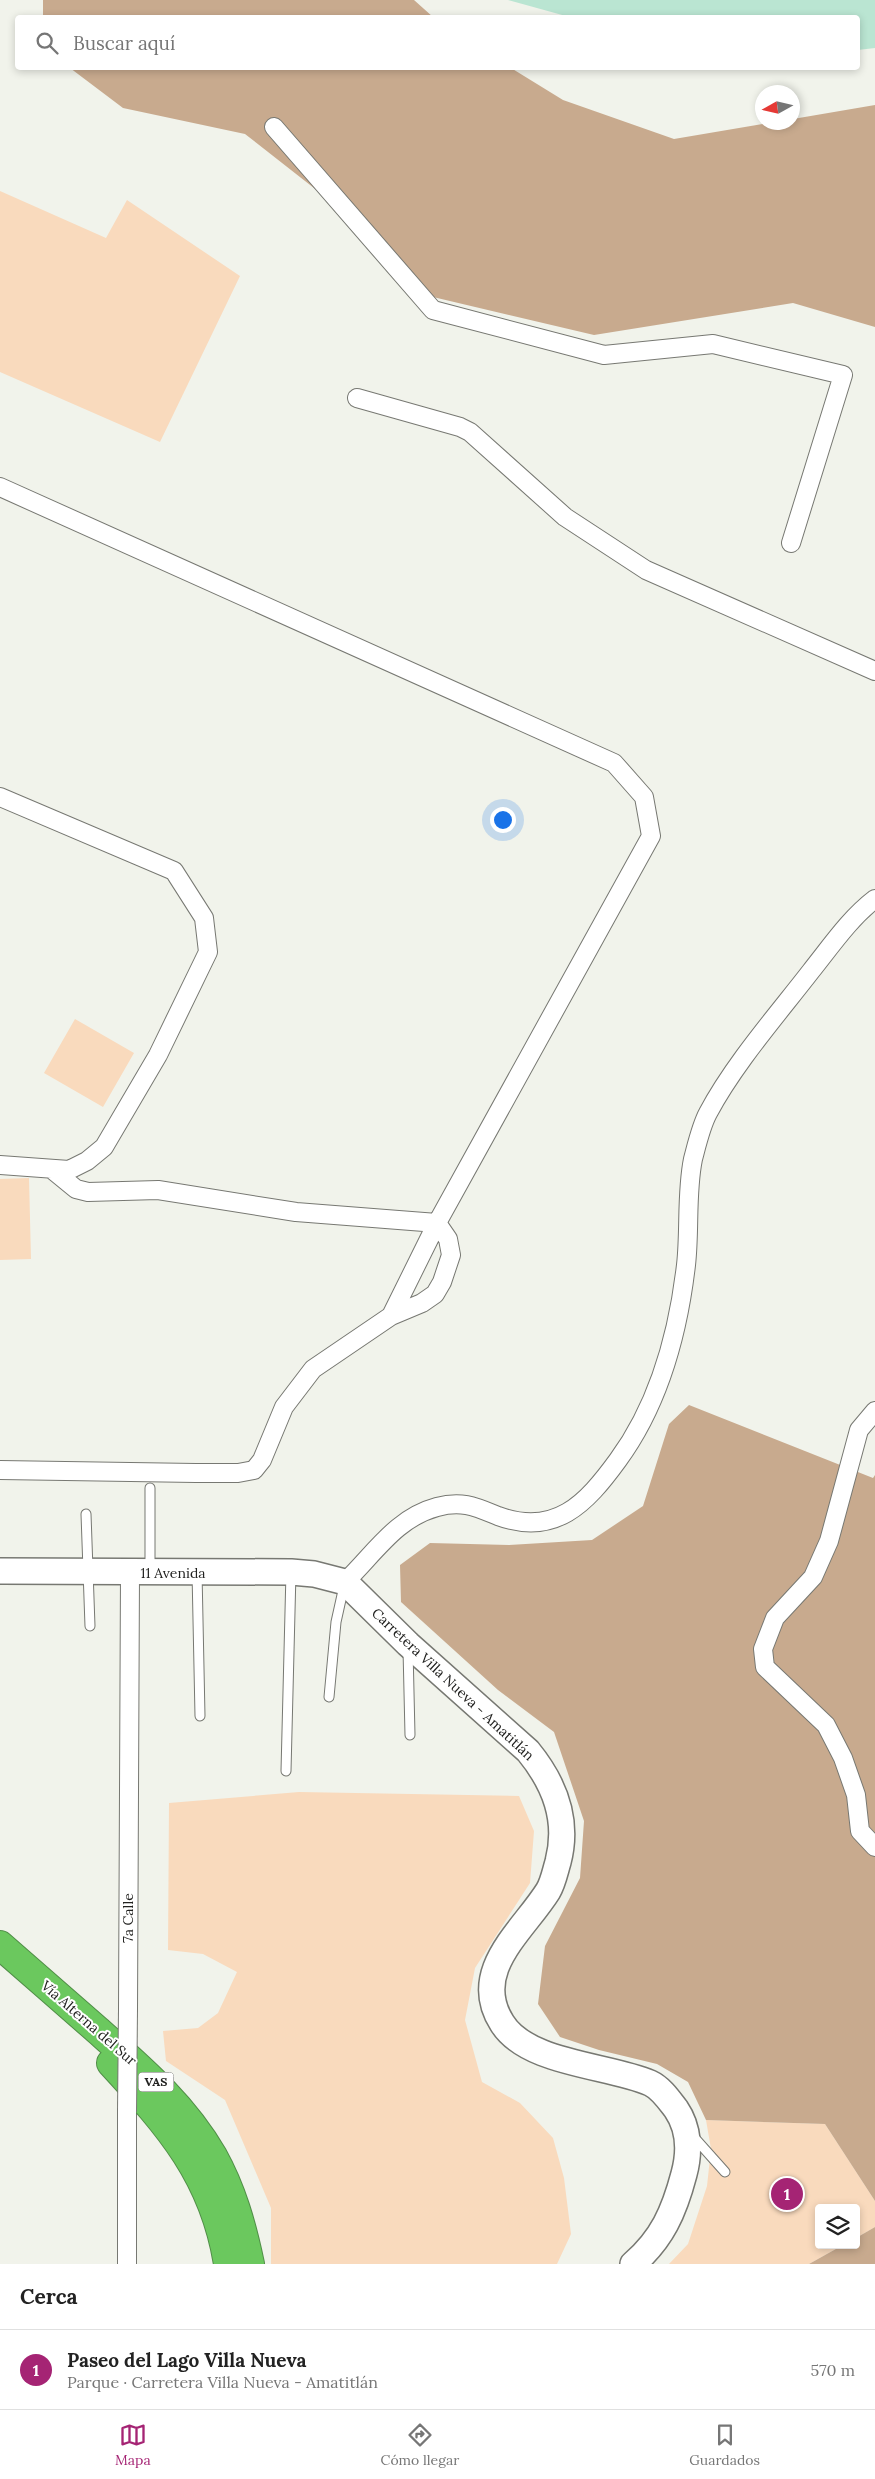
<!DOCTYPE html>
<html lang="es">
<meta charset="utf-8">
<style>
:root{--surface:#fff;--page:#f2f2f2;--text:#222;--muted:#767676;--line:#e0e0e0;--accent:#a52474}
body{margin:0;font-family:Lora,serif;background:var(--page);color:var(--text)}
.controls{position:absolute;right:15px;bottom:15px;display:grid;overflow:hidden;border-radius:5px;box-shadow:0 2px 8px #0003}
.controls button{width:45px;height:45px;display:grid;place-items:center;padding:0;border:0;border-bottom:1px solid var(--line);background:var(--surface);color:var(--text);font:25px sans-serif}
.compass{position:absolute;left:755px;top:85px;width:45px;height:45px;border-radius:50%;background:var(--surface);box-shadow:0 2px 8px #0003;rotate:262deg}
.you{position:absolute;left:502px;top:819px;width:18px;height:18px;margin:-12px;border:4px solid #fff;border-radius:50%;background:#1a73e8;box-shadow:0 0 0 8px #1a73e833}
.badge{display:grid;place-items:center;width:32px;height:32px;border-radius:50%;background:var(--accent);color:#fff;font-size:16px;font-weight:700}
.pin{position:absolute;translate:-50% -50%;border:2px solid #fff;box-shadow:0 1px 5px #0006}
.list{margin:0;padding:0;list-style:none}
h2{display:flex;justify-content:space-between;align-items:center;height:65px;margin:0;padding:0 20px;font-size:21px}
h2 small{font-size:16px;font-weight:400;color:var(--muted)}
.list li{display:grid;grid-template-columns:32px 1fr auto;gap:15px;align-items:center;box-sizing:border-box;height:80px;padding:0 20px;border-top:1px solid var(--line)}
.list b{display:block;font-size:19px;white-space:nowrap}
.list p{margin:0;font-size:16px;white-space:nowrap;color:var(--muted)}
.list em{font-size:16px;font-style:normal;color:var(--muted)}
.icon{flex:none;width:28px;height:28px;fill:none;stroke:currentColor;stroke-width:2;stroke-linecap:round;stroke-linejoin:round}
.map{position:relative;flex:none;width:875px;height:2264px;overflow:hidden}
.search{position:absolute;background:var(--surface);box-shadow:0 2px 8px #0003;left:15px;right:15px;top:15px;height:55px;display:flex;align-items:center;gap:12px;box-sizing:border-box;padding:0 18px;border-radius:5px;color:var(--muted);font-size:19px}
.sheet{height:145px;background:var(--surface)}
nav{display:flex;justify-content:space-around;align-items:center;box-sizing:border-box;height:70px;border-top:1px solid var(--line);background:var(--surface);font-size:14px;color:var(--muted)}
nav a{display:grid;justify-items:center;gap:2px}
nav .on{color:var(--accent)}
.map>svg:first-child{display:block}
.green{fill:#f9dabd}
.forest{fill:#c8aa8e}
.water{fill:#bae5d2}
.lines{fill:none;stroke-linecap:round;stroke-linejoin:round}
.lane-casing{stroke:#777872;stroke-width:11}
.street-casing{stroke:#777872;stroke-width:20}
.secondary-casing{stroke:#777872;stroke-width:28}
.highway-casing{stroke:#518e48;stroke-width:30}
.lane{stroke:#fff;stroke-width:9}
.street{stroke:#fff;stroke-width:18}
.secondary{stroke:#fff;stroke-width:25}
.highway{stroke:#6bc85e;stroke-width:28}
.street-bridge-casing{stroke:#777872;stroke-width:20;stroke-linecap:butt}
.street-bridge{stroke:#fff;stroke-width:18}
.labels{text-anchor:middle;stroke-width:4;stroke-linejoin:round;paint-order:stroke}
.shield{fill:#fff;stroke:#646462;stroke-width:1}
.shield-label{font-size:12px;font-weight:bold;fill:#21211f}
.street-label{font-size:14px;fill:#21211f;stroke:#fff}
</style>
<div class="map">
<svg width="875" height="2264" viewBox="0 0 875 2264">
<rect width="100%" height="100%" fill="#f1f3eb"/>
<path class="green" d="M0 191 106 238 127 200 240 276 160 442 0 372Z
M75 1019 134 1053 103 1107 44 1073Z
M29 1178 31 1259 0 1260V1179Z
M299 1792 519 1796 534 1831 530 1883 475 1968 465 2020 482 2082 520 2103 553 2138 564 2178 571 2234 557 2264H271V2208L225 2100 166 2061 163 2031 198 2028 218 2013 237 1972 203 1954 168 1950 169 1803Z
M706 2120 825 2124 875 2201V2227L856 2238V2208H819V2245H843L809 2264H669L688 2244 707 2186 711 2149Z"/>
<path class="forest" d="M43 0H414L433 17 43 18Z
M70 68H511L563 100 674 139 769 123 792 122 793 119 875 105V327L793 303 594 335 433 297 342 210 245 134 123 108Z
M689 1405 873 1478 875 1475V2201L825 2124 706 2120 688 2082 657 2064 599 2050 560 2037 538 2004 545 1946 580 1878 584 1821 554 1732 498 1690 401 1602 400 1565 430 1543 509 1545 592 1540 643 1506 669 1424Z
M875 2227V2264H809L843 2245H856V2238Z"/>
<path class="water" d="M508 0H875V48L858 50V18H573Z"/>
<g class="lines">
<defs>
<path id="lane" d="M86 1514 90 1626
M150 1570V1488
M197 1572 200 1716
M408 1649 410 1735
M329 1697 336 1622 344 1586
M286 1771 291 1572
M692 2135 725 2172"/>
<path id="street" d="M274 127 433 310 604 355 713 344 843 375 791 543
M357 398 460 427 470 432 565 517 646 570 875 671
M0 487 614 763 644 797 651 836 437 1223 448 1239 451 1255 442 1282 435 1294 422 1303 391 1316 313 1369 284 1407 262 1460 254 1470 238 1473H196L0 1470
M0 797 174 871 204 918 208 952 158 1055 104 1147 87 1161 69 1170 0 1165
M54 1171 76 1189 88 1192 158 1190 296 1212 437 1223 391 1316
M875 1411 859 1430 829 1541 813 1577 775 1618 763 1649 765 1667 826 1725 843 1758 856 1795 860 1831 875 1847
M345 1582C375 1553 396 1518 437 1507 462 1500 476 1507 498 1516 555 1537 586 1504 618 1460 659 1404 678 1334 686 1265 690 1230 686 1193 693 1159 697 1144 701 1126 708 1113 734 1064 777 1015 811 971 831 946 850 918 875 899
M128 2009 130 1573
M127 2264V2112"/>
<path id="secondary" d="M0 1571 291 1572 314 1574 345 1582 408 1644 528 1751C555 1784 569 1820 558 1862 555 1872 553 1883 548 1891 523 1931 469 1971 502 2023 527 2064 609 2065 650 2083 661 2088 669 2100 676 2109 689 2128 690 2152 684 2174 674 2212 662 2239 633 2264"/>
<path id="highway" d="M0 1945C32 1973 63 2000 95 2028 139 2067 183 2104 213 2156 232 2190 242 2226 250 2264
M111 2063C169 2126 214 2176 228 2264"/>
</defs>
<use href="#lane" class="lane-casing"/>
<use href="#street" class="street-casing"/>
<use href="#secondary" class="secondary-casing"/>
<use href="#highway" class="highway-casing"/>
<use href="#lane" class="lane"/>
<use href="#street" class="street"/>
<use href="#secondary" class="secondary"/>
<use href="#highway" class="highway"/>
<defs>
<path id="street-bridge" d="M127 2112 128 2009"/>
</defs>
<use href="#street-bridge" class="street-bridge-casing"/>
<use href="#street-bridge" class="street-bridge"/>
</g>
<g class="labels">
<rect class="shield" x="138.5" y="2072.5" width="35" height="19" rx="4"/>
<g class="shield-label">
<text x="156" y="2086">VAS</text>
</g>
<g class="street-label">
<text x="173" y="1578">11 Avenida</text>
<text transform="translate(453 1684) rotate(43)" y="5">Carretera Villa Nueva - Amatitlán</text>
<text transform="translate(128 1918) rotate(-90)" y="5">7a Calle</text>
<text transform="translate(89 2023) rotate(41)" y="5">Vía Alterna del Sur</text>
</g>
</g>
</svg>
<div class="controls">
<button><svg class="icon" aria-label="layers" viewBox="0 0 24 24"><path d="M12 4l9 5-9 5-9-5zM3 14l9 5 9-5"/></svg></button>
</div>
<svg class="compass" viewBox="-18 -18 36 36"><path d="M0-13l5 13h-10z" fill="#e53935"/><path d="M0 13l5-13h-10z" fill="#767676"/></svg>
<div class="you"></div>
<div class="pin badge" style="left:787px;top:2194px">1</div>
<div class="search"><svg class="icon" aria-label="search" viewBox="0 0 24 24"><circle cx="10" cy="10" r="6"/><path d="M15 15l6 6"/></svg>Buscar aquí</div>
</div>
<section class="sheet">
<h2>Cerca<small></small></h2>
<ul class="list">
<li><span class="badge">1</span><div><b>Paseo del Lago Villa Nueva</b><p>Parque · Carretera Villa Nueva - Amatitlán</p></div><em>570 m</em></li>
</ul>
</section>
<nav>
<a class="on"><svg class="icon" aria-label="map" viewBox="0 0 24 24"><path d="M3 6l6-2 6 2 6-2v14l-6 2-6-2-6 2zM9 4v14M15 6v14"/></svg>Mapa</a>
<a><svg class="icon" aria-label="directions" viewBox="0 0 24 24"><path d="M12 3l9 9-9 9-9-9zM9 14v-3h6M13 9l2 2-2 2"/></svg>Cómo llegar</a>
<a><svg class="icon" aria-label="saved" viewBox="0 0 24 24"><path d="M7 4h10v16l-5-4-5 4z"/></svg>Guardados</a>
</nav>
